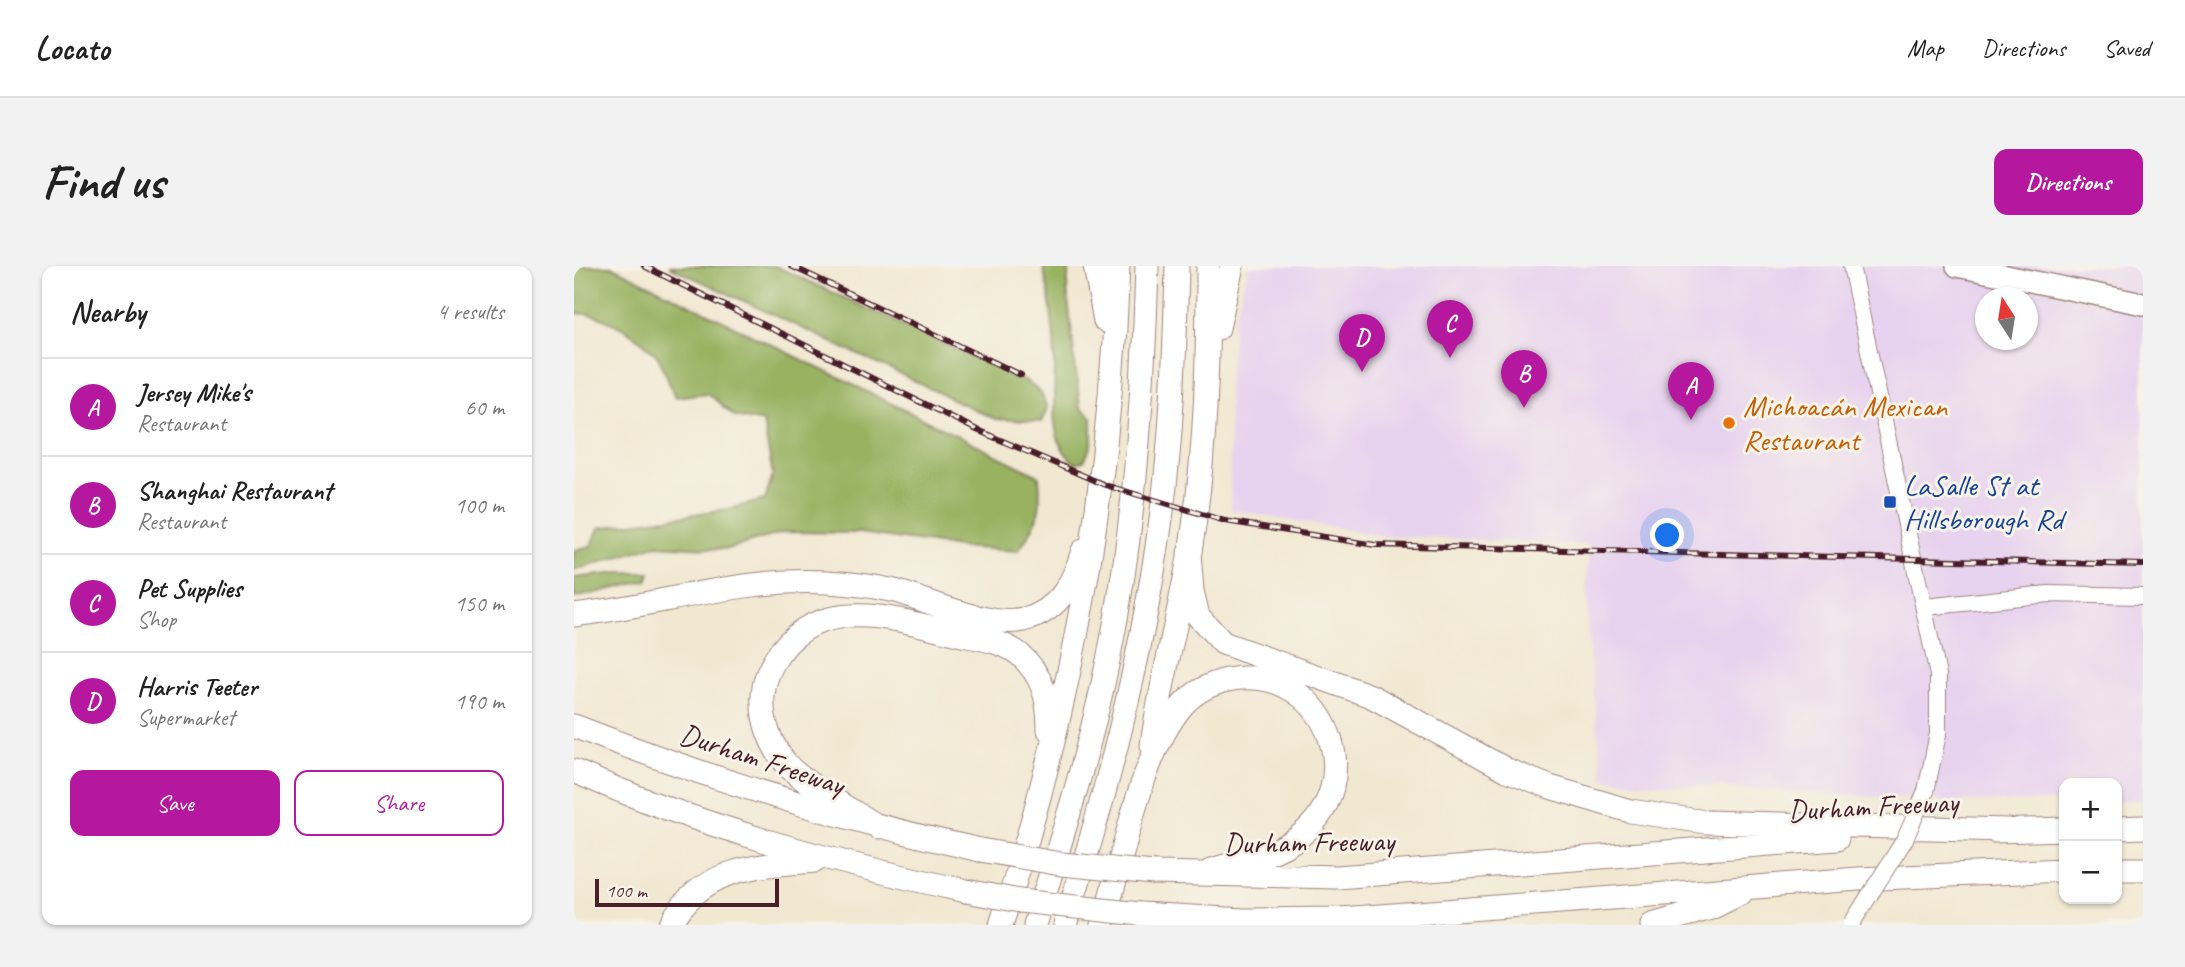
<!DOCTYPE html>
<meta charset="utf-8">
<style>
:root{--surface:#fff;--page:#f2f2f2;--text:#222;--muted:#767676;--line:#e0e0e0;--accent:#b5179e}
body{margin:0;font-family:Caveat,sans-serif;background:var(--page);color:var(--text)}
.controls{position:absolute;right:21px;bottom:21px;display:grid;overflow:hidden;border-radius:14px;box-shadow:0 2px 5px #0004}
.controls button{width:63px;height:63px;display:grid;place-items:center;padding:0;border:0;border-bottom:2px solid var(--line);background:var(--surface);color:var(--text);font:35px sans-serif}
.compass{position:absolute;left:1401px;top:21px;width:63px;height:63px;border-radius:50%;background:var(--surface);box-shadow:0 2px 5px #0004;rotate:348deg}
.scale{position:absolute;left:21px;bottom:18px;width:184px;box-sizing:border-box;padding-left:7px;border:4px solid #4a1f2b;border-top:0;font-size:19px;line-height:24px;white-space:nowrap;color:#4a1f2b;-webkit-text-stroke:5px #f7f3e8;paint-order:stroke}
.you{position:absolute;left:1094px;top:270px;width:24px;height:24px;margin:-18px;border:5px solid #fff;border-radius:50%;background:#1a73e8;box-shadow:0 0 0 10px #1a73e833}
.badge{display:grid;place-items:center;width:46px;height:46px;border-radius:50%;background:var(--accent);color:#fff;font-size:23px;font-weight:700}
.pin{position:absolute;translate:-50% -58px;filter:drop-shadow(0 2px 4px #0008)}
.pin::after{content:'';position:absolute;top:37px;width:24px;height:21px;background:inherit;clip-path:polygon(0 0,100% 0,50% 100%)}
.list{margin:0;padding:0;list-style:none}
h2{display:flex;justify-content:space-between;align-items:center;height:91px;margin:0;padding:0 28px;font-size:30px}
h2 small{font-size:23px;font-weight:400;color:var(--muted)}
.list li{display:grid;grid-template-columns:46px 1fr auto;gap:21px;align-items:center;box-sizing:border-box;height:98px;padding:0 28px;border-top:2px solid var(--line)}
.list b{display:block;font-size:26px;white-space:nowrap}
.list p{margin:0;font-size:23px;white-space:nowrap;color:var(--muted)}
.list em{font-size:23px;font-style:normal;color:var(--muted)}
.actions{display:flex;gap:14px;padding:21px 28px}
.actions a{flex:1;padding:16px 0;border:2px solid var(--accent);border-radius:14px;text-align:center;font-size:24px;color:var(--accent)}
.actions .main{background:var(--accent);color:#fff}
.map{position:relative;flex:none;width:1569px;height:659px;overflow:hidden;border-radius:14px}
header{display:flex;align-items:center;gap:42px;box-sizing:border-box;height:98px;padding:0 35px;background:var(--surface);border-bottom:2px solid var(--line)}
header strong{font-size:33px}
nav{display:flex;gap:38px;margin-inline-start:auto;font-size:24px}
.intro{display:flex;align-items:center;justify-content:space-between;box-sizing:border-box;height:168px;padding:0 42px}
h1{margin:0;font-size:49px}
.button{padding:18px 32px;border-radius:14px;background:var(--accent);color:#fff;font-size:24px;font-weight:700}
main{display:flex;gap:42px;padding:0 42px}
aside{flex:1;background:var(--surface);border-radius:14px;box-shadow:0 2px 5px #0004}
.map>svg:first-child{display:block}
.built{fill:#e7d2ef;fill-rule:evenodd}
.forest{fill:#98b262;stroke:#716846;stroke-width:2}
.lines{fill:none;stroke-linecap:round;stroke-linejoin:round}
.minor-casing{stroke:#9e847e;stroke-width:18}
.major-casing{stroke:#9e847e;stroke-width:24}
.highway-casing{stroke:#9e847e;stroke-width:25}
.minor{stroke:#fff;stroke-width:16}
.major{stroke:#fff;stroke-width:21}
.highway{stroke:#fff;stroke-width:23}
.rail-casing{stroke:#4a1f2b;stroke-width:6}
.rail{stroke:#f7f3e8;stroke-width:3.5;stroke-dasharray:10;stroke-linecap:butt}
.minor-bridge-casing{stroke:#9e847e;stroke-width:18;stroke-linecap:butt}
.highway-bridge-casing{stroke:#9e847e;stroke-width:25;stroke-linecap:butt}
.minor-bridge{stroke:#fff;stroke-width:16}
.highway-bridge{stroke:#fff;stroke-width:23}
.food-dot{fill:#e8710a;stroke:#f7f3e8;stroke-width:2.5}
.transit-dot{fill:#1a4fb4;stroke:#f7f3e8;stroke-width:2.5}
.labels{text-anchor:middle;stroke-width:6;stroke-linejoin:round;paint-order:stroke}
.food-label{font-size:30px;fill:#c56008;stroke:#f7f3e8;text-anchor:start}
.transit-label{font-size:30px;fill:#164399;stroke:#f7f3e8;text-anchor:start}
.street-label{font-size:30px;fill:#4a1f2b;stroke:#f7f3e8}
</style>
<header>
<strong>Locato</strong>
<nav><a>Map</a><a>Directions</a><a>Saved</a></nav>
</header>
<div class="intro"><h1>Find us</h1><a class="button">Directions</a></div>
<main>
<aside>
<h2>Nearby<small>4 results</small></h2>
<ul class="list">
<li><span class="badge">A</span><div><b>Jersey Mike's</b><p>Restaurant</p></div><em>60 m</em></li>
<li><span class="badge">B</span><div><b>Shanghai Restaurant</b><p>Restaurant</p></div><em>100 m</em></li>
<li><span class="badge">C</span><div><b>Pet Supplies</b><p>Shop</p></div><em>150 m</em></li>
<li><span class="badge">D</span><div><b>Harris Teeter</b><p>Supermarket</p></div><em>190 m</em></li>
</ul>
<div class="actions"><a class="main">Save</a><a>Share</a></div>
</aside>
<div class="map">
<svg width="1569" height="659" viewBox="0 0 1569 659">
<rect width="100%" height="100%" fill="#f7f3e8"/>
<filter id="ink" filterUnits="userSpaceOnUse"><feTurbulence type="fractalNoise" baseFrequency=".0143" numOctaves="2"/><feDisplacementMap in="SourceGraphic" scale="14" xChannelSelector="R" yChannelSelector="G"/><feConvolveMatrix kernelMatrix="1 2 1 2 8 2 1 2 1" color-interpolation-filters="sRGB"/></filter>
<filter id="wash" filterUnits="userSpaceOnUse"><feTurbulence type="fractalNoise" baseFrequency=".00686" numOctaves="4" result="noise"/><feDisplacementMap in="SourceGraphic" scale="28" xChannelSelector="R" yChannelSelector="G"/><feGaussianBlur stdDeviation="1.57" result="paint"/><feColorMatrix in="noise" values="0 0 0 0 0 0 0 0 0 0 0 0 0 0 0 0 0 1.4 0 .05"/><feComposite in="paint" operator="in"/></filter>
<g filter="url(#wash)">
<rect width="100%" height="100%" fill="#f1e8d1"/>
<path class="built" d="M675 0H1569V534L1543 535V517H1490V535L1385 536 1029 514 1013 362 1014 279 808 270 657 244 654 117 661 51ZM1412 32H1454V74H1412Z"/>
<path class="forest" d="M0 0H37L465 210C468 247 465 255 444 285L385 281 286 267 211 266 153 283 82 279 0 305V284L17 280 25 262 154 243 191 234 199 209 189 156 161 150 133 127 101 131C95 118 91 101 83 90 69 71 23 44 0 48Z
M95 0H201L453 116 467 127 473 142 467 156 421 153Z
M469 0H495L493 23 506 143 518 151V179L510 195 501 197C471 174 482 126 481 93 480 63 476 30 469 0Z
M44 307H76L73 315 0 332V312Z"/>
</g>
<g filter="url(#ink)">
<g class="lines">
<defs>
<path id="minor" d="M1277 0 1364 409V468L1352 525
M1351 341 1474 328 1569 330"/>
<path id="major" d="M1383 0 1569 38"/>
<path id="highway" d="M521 0 531 55
M644 62 658 0
M615 287 618 325 624 350 649 377 797 430 933 504 976 521 1056 545 1132 556 1434 564
M0 349C84 340 168 311 253 316 275 317 299 320 321 325 356 335 415 362 450 354 485 345 499 317 509 285
M0 460C133 512 267 554 406 584
M578 479C587 414 605 350 616 286 632 191 634 95 634 0
M0 505C126 561 258 596 392 625
M304 561C279 545 237 522 216 502 198 483 187 456 189 429 190 413 197 398 207 385 248 329 324 353 380 367 400 372 428 374 445 388 469 409 475 433 475 464
M1543 562 1569 561
M1420 565 1490 563
M1543 603H1569
M580 607 763 611 1263 573
M566 648 670 654 767 653 1284 613 1490 604
M96 659C126 602 182 599 241 595
M427 659C497 445 536 225 544 0
M461 659C486 577 512 496 530 413 560 278 569 138 573 0
M491 659C532 528 567 397 586 260 598 175 601 87 603 0
M528 659C550 593 564 493 608 440 620 426 636 418 653 414 749 394 801 516 722 573 698 590 666 595 638 604
M1078 659 1137 642 1167 627"/>
</defs>
<use href="#minor" class="minor-casing"/>
<use href="#major" class="major-casing"/>
<use href="#highway" class="highway-casing"/>
<use href="#minor" class="minor"/>
<use href="#major" class="major"/>
<use href="#highway" class="highway"/>
<defs>
<path id="rail" d="M70 0 403 164 531 219 651 255 801 279 1569 299
M217 0 447 109"/>
</defs>
<use href="#rail" class="rail-casing"/>
<use href="#rail" class="rail"/>
<defs>
<path id="minor-bridge" d="M1278 657 1331 573 1352 525"/>
<path id="highway-bridge" d="M406 584 487 598 580 607
M392 625 446 635 566 648"/>
</defs>
<use href="#minor-bridge" class="minor-bridge-casing"/>
<use href="#highway-bridge" class="highway-bridge-casing"/>
<use href="#minor-bridge" class="minor-bridge"/>
<use href="#highway-bridge" class="highway-bridge"/>
</g>
</g>
<circle class="food-dot" cx="1155" cy="157" r="7"/>
<rect class="transit-dot" x="1309" y="229" width="14" height="14" rx="3.5"/>
<g class="labels">
<g class="food-label">
<text x="1169" y="150">Michoacán Mexican<tspan x="1169" dy="34">Restaurant</tspan></text>
</g>
<g class="transit-label">
<text x="1330" y="229">LaSalle St at<tspan x="1330" dy="34">Hillsborough Rd</tspan></text>
</g>
<g class="street-label">
<text transform="translate(188 493) rotate(18)" y="10">Durham Freeway</text>
<text transform="translate(1299 540) rotate(-3)" y="10">Durham Freeway</text>
<text transform="translate(735 576) rotate(-1)" y="10">Durham Freeway</text>
</g>
</g>
</svg>
<div class="controls">
<button>+</button>
<button>−</button>
</div>
<svg class="compass" viewBox="-18 -18 36 36"><path d="M0-13l5 13h-10z" fill="#e53935"/><path d="M0 13l5-13h-10z" fill="#767676"/></svg>
<div class="scale">100 m</div>
<div class="you"></div>
<div class="pin badge" style="left:1117px;top:154px">A</div>
<div class="pin badge" style="left:950px;top:142px">B</div>
<div class="pin badge" style="left:876px;top:92px">C</div>
<div class="pin badge" style="left:788px;top:106px">D</div>
</div>
</main>
